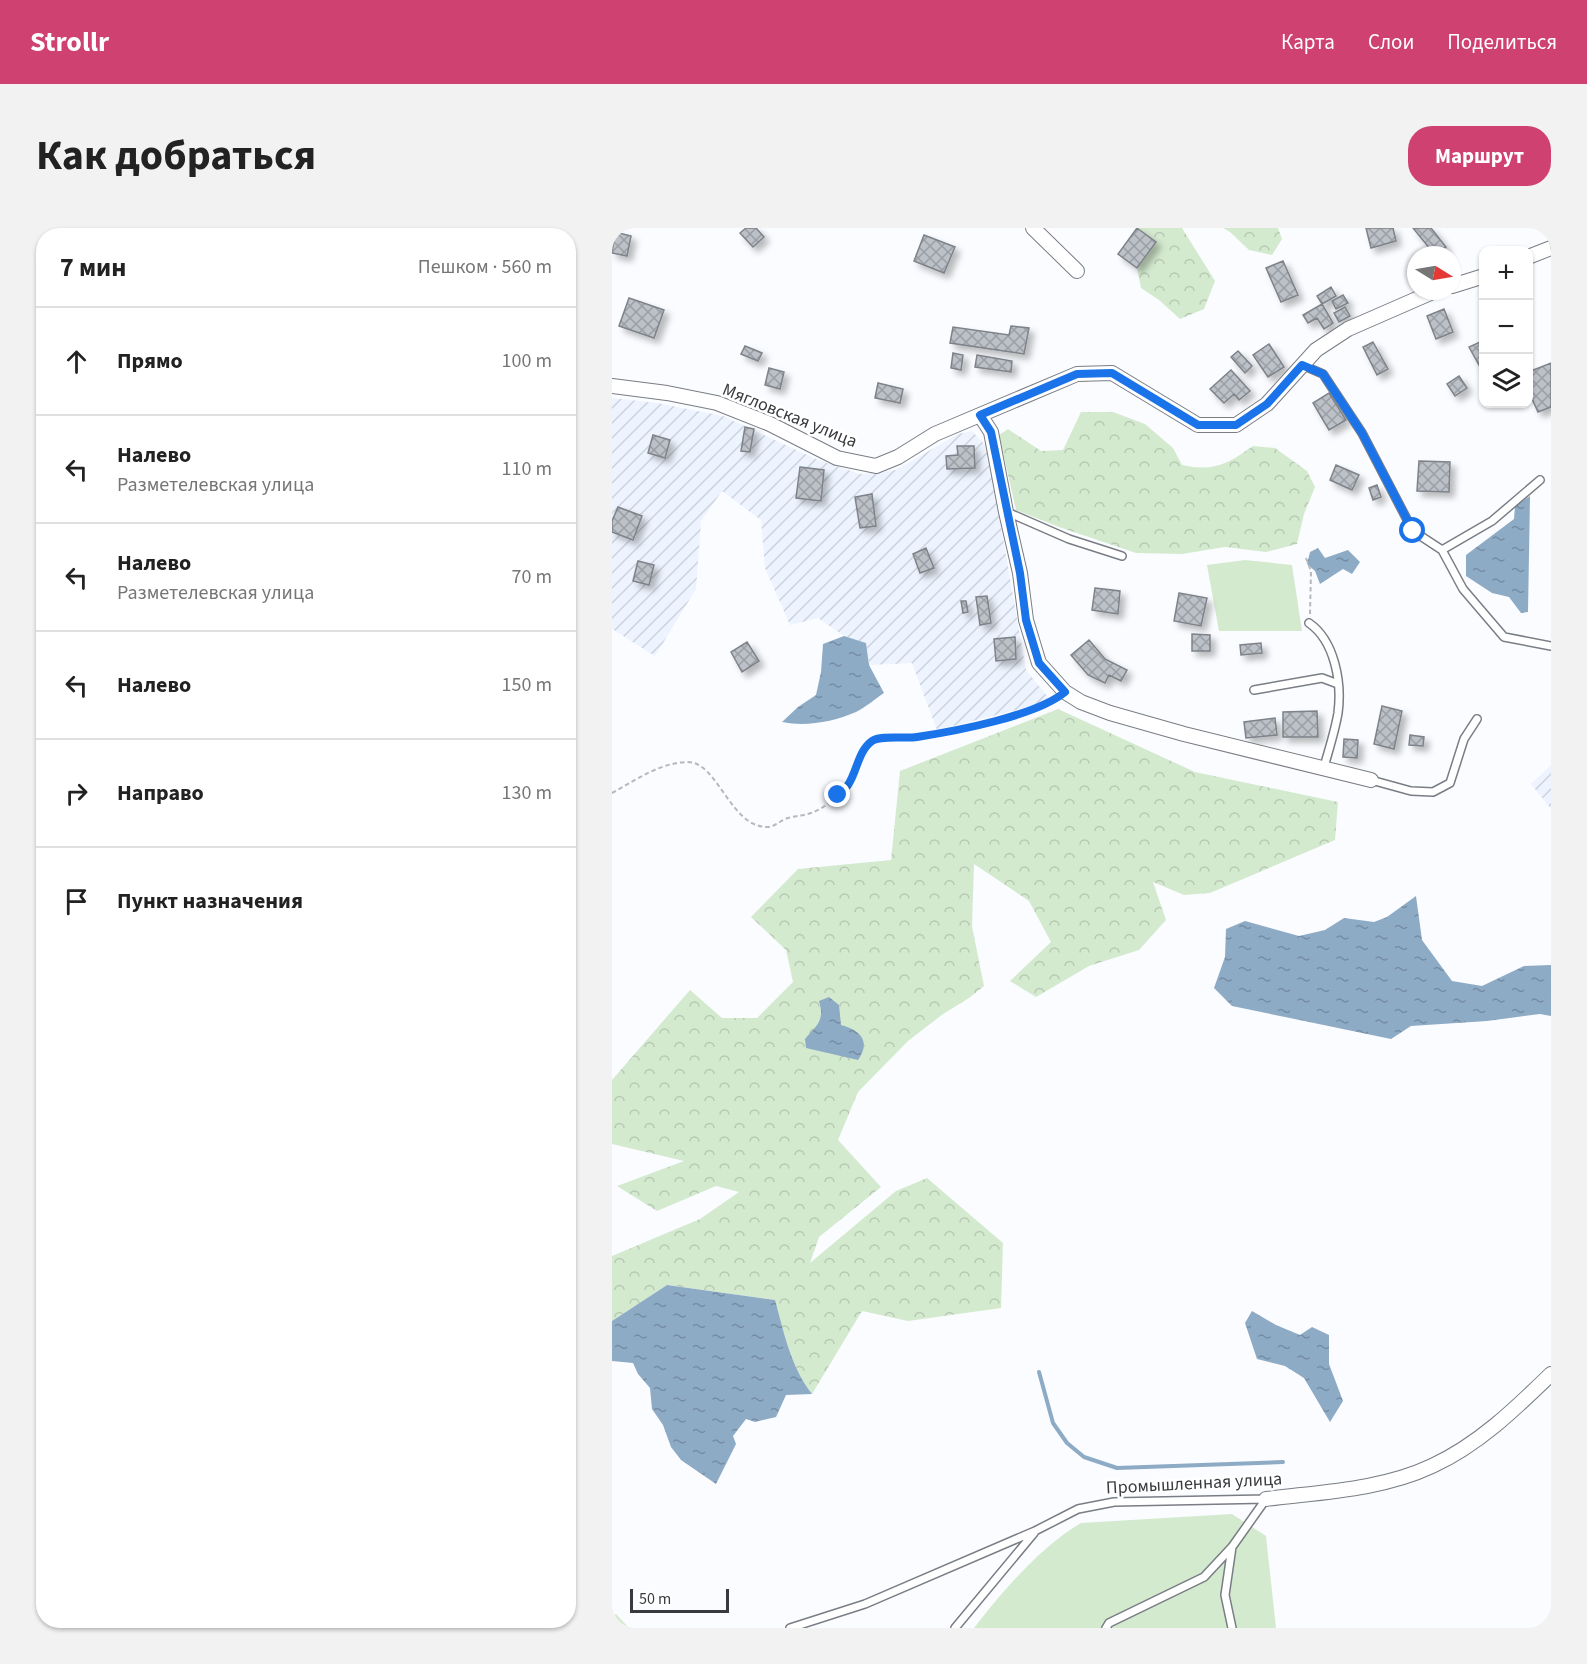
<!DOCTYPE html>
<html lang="ru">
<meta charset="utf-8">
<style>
:root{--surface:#fff;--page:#f2f2f2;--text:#222;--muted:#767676;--line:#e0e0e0;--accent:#ce4171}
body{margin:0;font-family:"Source Sans 3",sans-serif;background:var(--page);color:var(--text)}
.controls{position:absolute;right:18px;top:18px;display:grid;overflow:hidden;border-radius:12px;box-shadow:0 2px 4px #0004}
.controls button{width:54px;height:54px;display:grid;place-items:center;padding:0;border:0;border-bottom:2px solid var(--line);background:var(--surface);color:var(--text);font:30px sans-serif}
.compass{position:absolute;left:795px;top:18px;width:54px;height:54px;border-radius:50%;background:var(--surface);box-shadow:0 2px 4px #0004;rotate:101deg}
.scale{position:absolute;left:18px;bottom:15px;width:99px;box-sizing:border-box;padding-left:6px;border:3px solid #383a3d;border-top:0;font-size:16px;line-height:21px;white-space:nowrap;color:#383a3d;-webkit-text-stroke:4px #fff;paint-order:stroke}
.stop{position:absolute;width:18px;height:18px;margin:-14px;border:4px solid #1a73e8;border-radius:50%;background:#fff}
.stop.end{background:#1a73e8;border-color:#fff;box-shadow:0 2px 6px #0008}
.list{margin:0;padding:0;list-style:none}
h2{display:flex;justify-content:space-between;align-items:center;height:78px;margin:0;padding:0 24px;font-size:26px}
h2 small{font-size:20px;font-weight:400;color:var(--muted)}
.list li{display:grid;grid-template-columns:39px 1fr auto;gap:18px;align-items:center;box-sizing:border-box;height:108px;padding:0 24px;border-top:2px solid var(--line)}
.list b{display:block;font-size:22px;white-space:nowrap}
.list p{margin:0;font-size:20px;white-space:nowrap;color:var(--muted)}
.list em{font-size:20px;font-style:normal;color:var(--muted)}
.icon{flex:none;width:33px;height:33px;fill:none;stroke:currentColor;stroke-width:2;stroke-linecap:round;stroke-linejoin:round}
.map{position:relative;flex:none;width:939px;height:1400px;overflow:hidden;border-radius:24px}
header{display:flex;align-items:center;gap:36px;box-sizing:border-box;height:84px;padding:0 30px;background:var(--accent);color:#fff}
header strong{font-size:28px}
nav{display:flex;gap:33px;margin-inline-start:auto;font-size:21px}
.intro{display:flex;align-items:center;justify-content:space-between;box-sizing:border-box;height:144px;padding:0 36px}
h1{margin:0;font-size:42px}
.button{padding:15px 27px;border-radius:24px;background:var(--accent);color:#fff;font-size:21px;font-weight:700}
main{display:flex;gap:36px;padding:0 36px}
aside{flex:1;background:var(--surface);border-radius:24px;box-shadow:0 2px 4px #0004}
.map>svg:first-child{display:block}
.industrial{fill:url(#industrial-furrows)}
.green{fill:#d4eacf}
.forest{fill:url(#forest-crowns)}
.water{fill:url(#water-ripples)}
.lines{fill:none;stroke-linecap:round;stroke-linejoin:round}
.stream{stroke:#8eabc6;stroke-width:4}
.building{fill:url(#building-cross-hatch);stroke:#7e8289;stroke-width:1.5;filter:url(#shadow)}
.service-casing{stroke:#797d84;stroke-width:10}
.minor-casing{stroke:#797d84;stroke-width:16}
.path{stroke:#b6b8bb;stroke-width:2;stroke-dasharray:4.5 3;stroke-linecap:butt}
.service{stroke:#fff;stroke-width:7}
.minor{stroke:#fff;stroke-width:14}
.route{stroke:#1a73e8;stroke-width:8}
.labels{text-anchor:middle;stroke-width:5;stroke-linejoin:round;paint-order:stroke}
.street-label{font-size:18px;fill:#383a3d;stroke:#fff}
</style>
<header>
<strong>Strollr</strong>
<nav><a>Карта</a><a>Слои</a><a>Поделиться</a></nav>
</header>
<div class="intro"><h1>Как добраться</h1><a class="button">Маршрут</a></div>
<main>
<aside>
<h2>7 мин<small>Пешком · 560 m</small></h2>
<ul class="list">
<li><svg class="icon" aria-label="ahead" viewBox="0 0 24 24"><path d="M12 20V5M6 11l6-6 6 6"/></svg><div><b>Прямо</b></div><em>100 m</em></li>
<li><svg class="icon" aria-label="left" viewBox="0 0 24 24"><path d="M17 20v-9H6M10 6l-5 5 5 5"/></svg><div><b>Налево</b><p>Разметелевская улица</p></div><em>110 m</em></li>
<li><svg class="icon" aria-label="left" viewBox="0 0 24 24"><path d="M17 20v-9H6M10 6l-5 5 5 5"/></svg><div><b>Налево</b><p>Разметелевская улица</p></div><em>70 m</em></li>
<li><svg class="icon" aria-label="left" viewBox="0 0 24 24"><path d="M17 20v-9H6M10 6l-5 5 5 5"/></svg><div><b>Налево</b></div><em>150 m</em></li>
<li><svg class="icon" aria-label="right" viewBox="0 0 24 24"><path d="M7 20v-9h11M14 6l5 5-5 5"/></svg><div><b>Направо</b></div><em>130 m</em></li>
<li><svg class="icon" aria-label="arrive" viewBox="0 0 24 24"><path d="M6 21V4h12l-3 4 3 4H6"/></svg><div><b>Пункт назначения</b></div></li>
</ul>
</aside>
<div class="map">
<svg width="939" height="1400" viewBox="0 0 939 1400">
<defs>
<pattern id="industrial-furrows" width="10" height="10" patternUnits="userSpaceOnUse" patternTransform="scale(1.5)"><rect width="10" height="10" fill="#edf4ff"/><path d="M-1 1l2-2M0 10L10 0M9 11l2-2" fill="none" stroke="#ccd2db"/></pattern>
<pattern id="forest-crowns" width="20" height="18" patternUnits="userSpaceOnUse" patternTransform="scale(1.5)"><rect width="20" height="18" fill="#d4eacf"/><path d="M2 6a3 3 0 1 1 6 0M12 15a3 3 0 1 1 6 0" fill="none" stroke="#b7c9b3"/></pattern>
<pattern id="water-ripples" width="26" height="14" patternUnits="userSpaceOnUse" patternTransform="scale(1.5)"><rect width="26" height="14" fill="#8eabc6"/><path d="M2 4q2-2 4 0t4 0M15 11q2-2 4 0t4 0" fill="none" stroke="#758ca2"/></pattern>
<pattern id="building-cross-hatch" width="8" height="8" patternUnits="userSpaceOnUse" patternTransform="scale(1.5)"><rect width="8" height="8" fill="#bcc1c8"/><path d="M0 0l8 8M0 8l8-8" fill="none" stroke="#9a9ea4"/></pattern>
<filter id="shadow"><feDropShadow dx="5" dy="5" stdDeviation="3" flood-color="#0004"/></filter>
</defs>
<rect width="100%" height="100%" fill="#fafcff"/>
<path class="industrial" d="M0 170 45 175 111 188 206 232 248 246 284 242 346 206 360 203 375 219 414 442 439 473 325 502 300 435 257 437 254 415 232 408 206 390 178 397 153 340 149 292 110 263 89 293 84 361 43 428 0 401Z
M939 537V581L919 556Z"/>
<path class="green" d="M633 332 680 337 690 403H607L595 337Z
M620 1286 654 1308 664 1400H362C390 1364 429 1318 469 1295Z"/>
<path class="forest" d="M526 0H570L603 53 592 81 568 91 547 72 529 60 525 40 544 14Z
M611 0H666L670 11 660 27 637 22 618 4Z
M469 184H501L533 196 561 220 570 237C602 244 616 236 641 218L663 220 695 243 703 259 692 286 685 316 654 324 613 319 570 326 524 325 447 299 404 282 387 207 396 201 429 223 451 222Z
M446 481 583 544 726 574 723 612 598 665 572 667 541 654 554 692 527 722 477 738 424 769 398 753 439 714 417 673 362 636 360 698 372 758 357 770 331 786 296 813 246 864 226 912 269 959 207 1009 198 1035 284 963 315 950 391 1015 389 1080 296 1093 250 1083 200 1166C179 1139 172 1105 162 1072L55 1057 0 1093V1028L88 991 127 964 104 958 45 983 5 958 72 933 0 916V852L78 762 110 790H145L181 754 174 722 139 689 186 641 279 632 288 543Z
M4 1386 17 1400H0V1388Z"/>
<path class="water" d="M918 268 916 384 909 385 897 369 880 365 854 348V327L902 291 903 278Z
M706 320 713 330 736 322 748 334 740 346 731 341 708 356 703 343 695 336 698 324Z
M232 408 254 415 257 437 272 465C263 471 254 479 244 484 221 494 194 499 170 494L186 479 204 467 209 444 211 416Z
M804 668 810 712 840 753 870 758 912 738 939 737V788L928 786 875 793 799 798 779 811 620 778 602 760 613 729 614 701 633 693 687 708 713 702 732 690 762 694 775 689Z
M217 769 227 777 229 797C249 802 259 814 246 832L194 820 193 811C205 797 213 793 207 773Z
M55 1057 163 1072C172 1105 179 1139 200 1166L174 1167 164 1189 143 1194 134 1191 121 1208 124 1216 104 1256 69 1232 59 1219 51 1197 40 1181 38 1160 26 1146 21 1135 0 1133V1093Z
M640 1083 664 1097 688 1107 700 1099 717 1107V1136L731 1173 718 1194 692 1150 673 1138 645 1131 633 1095Z"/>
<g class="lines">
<path class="stream" d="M427 1144 441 1195 455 1215 472 1229 505 1240 671 1234"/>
</g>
<path class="building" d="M134 0H144L152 9 141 19 128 5Z
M525 0 544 14 525 40 506 26Z
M754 0H781L784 13 759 20Z
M801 0H819L834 19 823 27Z
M3 4 19 8 15 28 0 25Z
M312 7 343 19 332 45 302 33Z
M671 33 686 67 669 74 654 40Z
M719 59 724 68 710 76 705 68Z
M731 67 736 75 724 81 720 73Z
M17 70 52 82 42 110 7 98Z
M710 76 721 95 712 101 705 90 696 95 691 87Z
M733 79 738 88 727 94 722 85Z
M832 81 841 104 824 111 815 88Z
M399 98 417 100 412 126 338 115 341 99 397 107Z
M870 113 872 134 867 137 857 119Z
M761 114 776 141 765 147 751 119Z
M657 116 672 139 656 149 641 127Z
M133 118 150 125 146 133 129 126Z
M626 123 640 138 633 145 619 129Z
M341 125 351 127 349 142 339 140Z
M365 127 400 133 399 144 363 139Z
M939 135V179L926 184 916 162V144Z
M157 140 172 144 168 161 153 157Z
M619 142 638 163 627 172 622 166 612 175 598 161Z
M847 148 855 160 843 168 835 156Z
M266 155 291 161 288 175 263 170Z
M717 165 734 192 717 202 701 175Z
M133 199 142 201 138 224 129 223Z
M41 207 58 212 53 230 36 225Z
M345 218H362L363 240 335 241 334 228 346 227Z
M807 233 838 234 837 264 805 263Z
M724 237 747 247 740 262 718 252Z
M188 239 212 242 209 273 184 270Z
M765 257 769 269 761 272 757 260Z
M260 266 264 298 248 300 243 269Z
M6 279 30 288 21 312 0 304V293Z
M314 320 322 340 308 345 301 326Z
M26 333 42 337 37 357 21 353Z
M483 360 508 363 506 386 480 382Z
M567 365 595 370 589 398 562 393Z
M375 368 379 395 368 397 364 369Z
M349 373H354L356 384 351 385Z
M580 406 598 407V423H580Z
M403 409 404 431 384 433 382 411Z
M477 412 493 431 515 442 509 453 497 447 493 455 476 447 459 427Z
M135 414 147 433 130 444 119 424Z
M649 415 650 425 629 427 628 417Z
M770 478 790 483 782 521 762 516Z
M705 483 706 509H671V484Z
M663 490 665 507 634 510 632 494Z
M798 507 812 509 811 518 797 517Z
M732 511 746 512 745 530 731 529Z"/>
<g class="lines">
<defs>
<path id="service" d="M690 137 711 146 750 205 801 303 830 322 851 361 892 409 939 418
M395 284 457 311 510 328
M830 322 880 293 928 252
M697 395C723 413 730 455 726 485 723 503 717 521 712 539
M642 462 710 450 726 456
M759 552 799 563 821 564 838 555 852 511 865 491
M178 1400 253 1376 423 1303 466 1281 502 1274 654 1271
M343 1400 422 1305
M494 1400 497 1395 592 1349 620 1319 654 1271
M620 1400 613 1367 620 1319"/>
<path id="minor" d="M421 0 465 43
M916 29 939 20
M840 58 872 48
M0 158 55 165 105 175 158 196 225 230 264 238 286 229 323 206 465 146 500 145 586 197H624L655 176 704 122 736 101 823 63
M368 187 379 204 394 284 408 345 414 392 427 435 453 464 469 474 498 485 572 506 759 552
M654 1271C709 1264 769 1262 820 1238 866 1217 903 1181 939 1146"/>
</defs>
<use href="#service" class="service-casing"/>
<use href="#minor" class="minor-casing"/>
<path class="path" d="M694 330 699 343 698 386
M0 565C24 552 47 535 75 534 106 533 118 600 156 599 163 598 167 594 173 591 181 588 190 588 199 585 211 581 228 568 235 558 245 545 246 520 262 513 273 507 293 511 307 509 354 501 398 489 443 472"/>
<use href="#service" class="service"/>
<use href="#minor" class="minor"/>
</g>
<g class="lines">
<path class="route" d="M226 567C229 564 233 561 236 557 245 544 246 523 260 513 269 507 293 511 305 509 344 503 424 488 453 464L427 435 414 392 408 345 379 204 368 187 465 146 500 145 586 197H624L655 176 690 137 711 146 750 205 801 303"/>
</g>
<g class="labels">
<g class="street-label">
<text transform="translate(178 187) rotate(22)" y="6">Мягловская улица</text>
<text transform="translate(582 1255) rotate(-3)" y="6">Промышленная улица</text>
</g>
</g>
</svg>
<div class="controls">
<button>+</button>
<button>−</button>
<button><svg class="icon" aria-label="layers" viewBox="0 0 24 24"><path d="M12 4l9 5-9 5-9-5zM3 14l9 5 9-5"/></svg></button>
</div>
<svg class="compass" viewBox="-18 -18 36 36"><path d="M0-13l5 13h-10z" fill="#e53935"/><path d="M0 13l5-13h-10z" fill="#767676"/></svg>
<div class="scale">50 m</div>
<div class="stop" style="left:801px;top:303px"></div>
<div class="stop end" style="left:226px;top:567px"></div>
</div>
</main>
